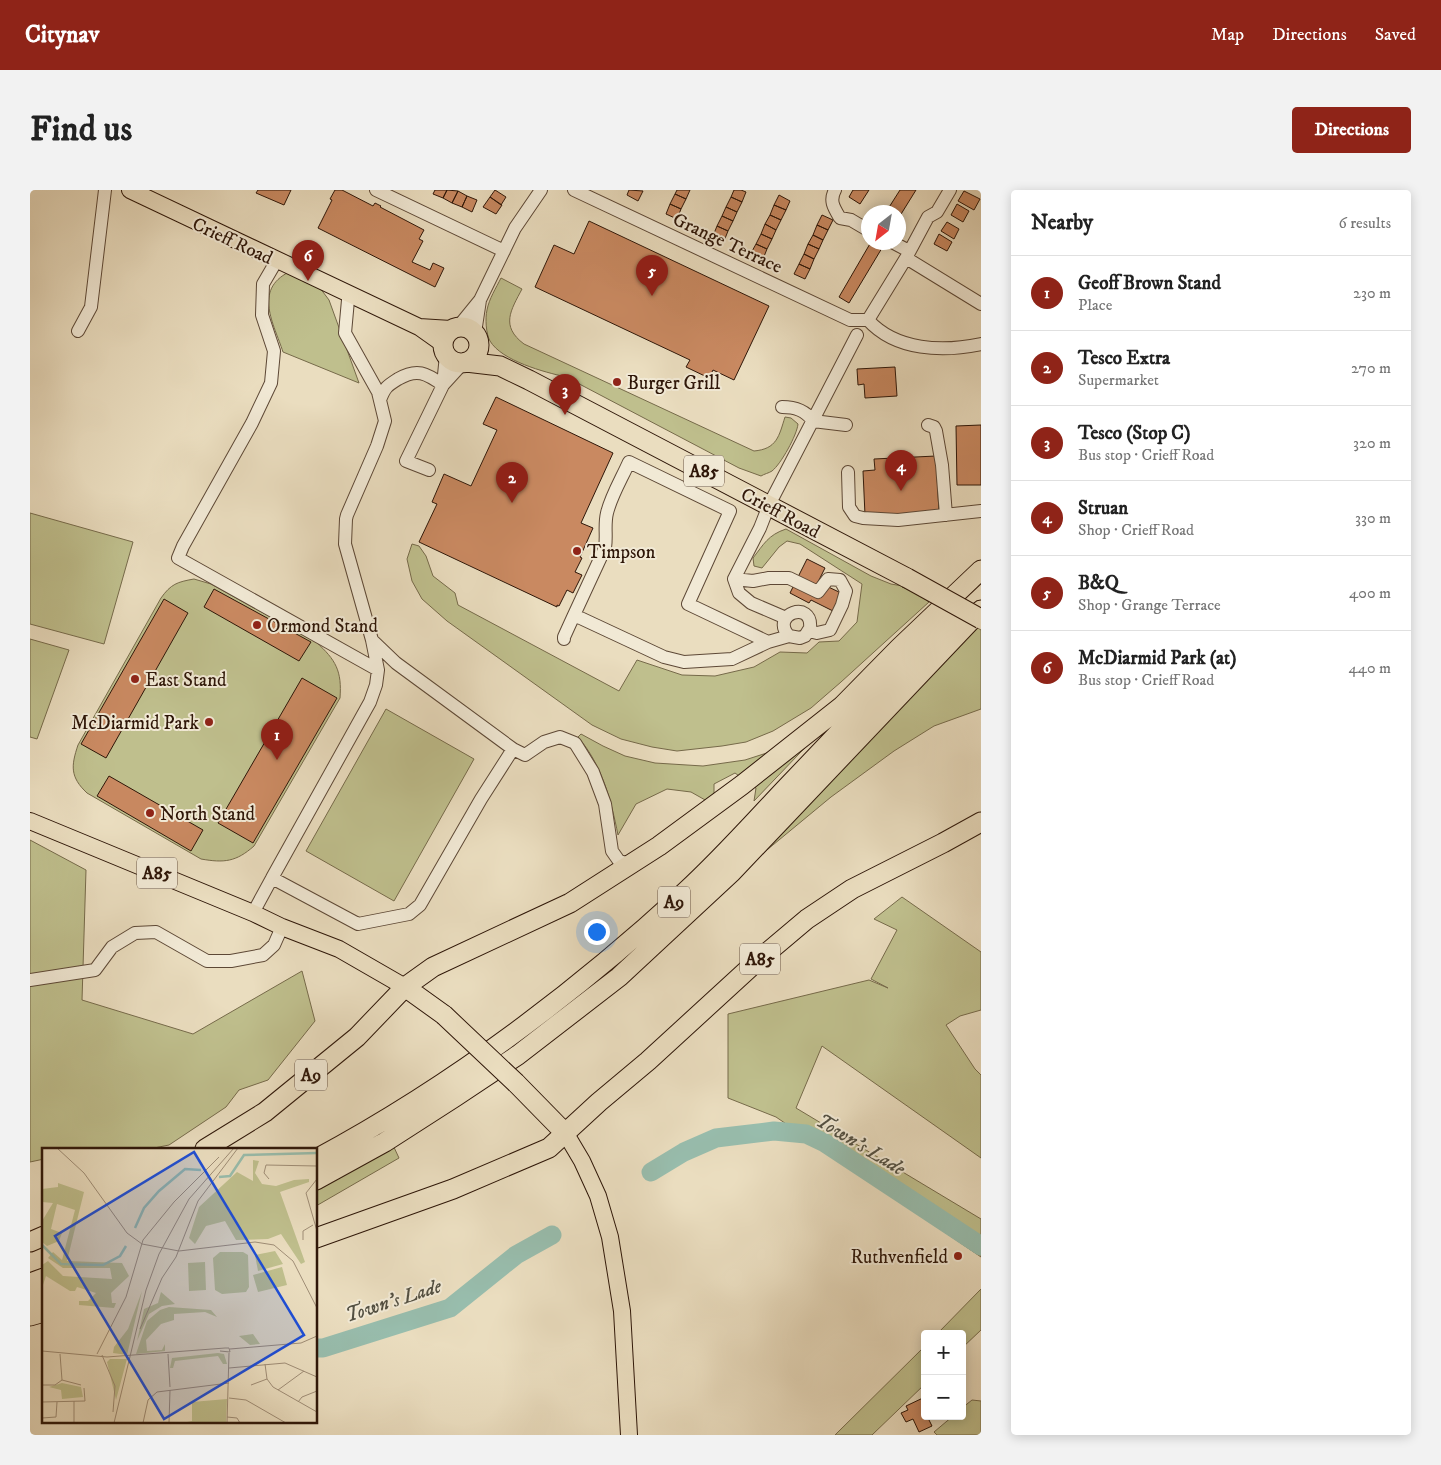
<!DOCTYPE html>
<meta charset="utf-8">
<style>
:root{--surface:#fff;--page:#f2f2f2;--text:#222;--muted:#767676;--line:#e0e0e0;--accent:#8f2418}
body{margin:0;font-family:"IM FELL DW Pica",serif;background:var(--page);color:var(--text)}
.controls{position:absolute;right:15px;bottom:15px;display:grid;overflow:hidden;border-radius:5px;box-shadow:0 2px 12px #0003}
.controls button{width:45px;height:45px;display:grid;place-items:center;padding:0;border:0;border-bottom:1px solid var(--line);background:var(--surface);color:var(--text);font:25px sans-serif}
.compass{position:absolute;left:831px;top:15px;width:45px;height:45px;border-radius:50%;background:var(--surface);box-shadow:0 2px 12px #0003;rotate:211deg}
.you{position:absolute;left:566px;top:741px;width:18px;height:18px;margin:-12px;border:4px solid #fff;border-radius:50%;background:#1a73e8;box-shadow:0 0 0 8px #1a73e833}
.badge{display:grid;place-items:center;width:32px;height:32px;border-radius:50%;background:var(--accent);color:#fff;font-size:16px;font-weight:700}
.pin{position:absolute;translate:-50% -41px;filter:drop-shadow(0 1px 2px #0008)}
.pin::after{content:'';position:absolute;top:26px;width:18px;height:15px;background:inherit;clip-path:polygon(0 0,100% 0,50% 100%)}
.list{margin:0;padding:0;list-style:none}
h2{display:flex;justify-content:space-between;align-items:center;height:65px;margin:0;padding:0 20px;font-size:21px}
h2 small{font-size:16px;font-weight:400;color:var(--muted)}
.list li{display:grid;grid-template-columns:32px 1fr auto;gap:15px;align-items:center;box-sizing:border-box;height:75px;padding:0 20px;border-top:1px solid var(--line)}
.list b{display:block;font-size:19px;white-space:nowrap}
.list p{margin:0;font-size:16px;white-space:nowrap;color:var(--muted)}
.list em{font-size:16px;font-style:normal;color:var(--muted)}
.map{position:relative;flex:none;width:951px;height:1245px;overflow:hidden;border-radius:5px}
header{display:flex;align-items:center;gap:30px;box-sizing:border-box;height:70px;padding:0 25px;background:var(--accent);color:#fff}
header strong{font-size:24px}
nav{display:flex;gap:28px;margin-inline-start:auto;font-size:18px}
.intro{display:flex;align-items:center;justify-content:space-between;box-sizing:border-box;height:120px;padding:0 30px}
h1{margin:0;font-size:35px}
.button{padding:12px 22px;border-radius:5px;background:var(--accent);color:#fff;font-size:18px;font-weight:700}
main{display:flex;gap:30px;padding:0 30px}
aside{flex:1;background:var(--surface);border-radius:5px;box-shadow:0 2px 12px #0003}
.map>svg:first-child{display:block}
.green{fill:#bfbf8d;stroke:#766a4a}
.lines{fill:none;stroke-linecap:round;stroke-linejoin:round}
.river{stroke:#98bdad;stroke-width:19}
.building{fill:#c98961;stroke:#2e1608}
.minor-casing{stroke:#5d4836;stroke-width:14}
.major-casing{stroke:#2e1608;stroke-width:18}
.highway-casing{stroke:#2e1608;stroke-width:21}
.minor{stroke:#f1e9d5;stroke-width:12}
.major{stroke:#eaddbf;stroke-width:16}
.highway{stroke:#eaddbf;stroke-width:19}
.highway-bridge-casing{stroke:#2e1608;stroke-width:21;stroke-linecap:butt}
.highway-bridge{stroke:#eaddbf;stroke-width:19}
.poi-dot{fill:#8f2418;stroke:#f1e9d5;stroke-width:2}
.labels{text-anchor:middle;stroke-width:4;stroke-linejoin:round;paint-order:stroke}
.shield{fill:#f1e9d5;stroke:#685546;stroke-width:1}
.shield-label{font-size:18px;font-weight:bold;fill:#2e1608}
.street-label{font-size:19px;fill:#2e1608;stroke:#f1e9d5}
.poi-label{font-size:19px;fill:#2e1608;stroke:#f1e9d5;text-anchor:start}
.water-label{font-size:20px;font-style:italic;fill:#535042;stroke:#f1e9d5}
.inset-river{fill:none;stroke:#98bdad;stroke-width:2.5}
.inset-road{fill:none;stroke:#9f8d76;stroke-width:1}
.view{fill:#1d4ed8;fill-opacity:0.15;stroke:#1d4ed8;stroke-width:2.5}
.inset-edge{fill:none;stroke:#2e1608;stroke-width:2.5}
</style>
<header>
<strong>Citynav</strong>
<nav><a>Map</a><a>Directions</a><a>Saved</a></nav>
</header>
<div class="intro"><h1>Find us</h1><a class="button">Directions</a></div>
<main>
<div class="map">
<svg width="951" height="1245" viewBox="0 0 951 1245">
<rect width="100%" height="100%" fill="#eaddbf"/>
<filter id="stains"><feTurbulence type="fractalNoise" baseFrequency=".004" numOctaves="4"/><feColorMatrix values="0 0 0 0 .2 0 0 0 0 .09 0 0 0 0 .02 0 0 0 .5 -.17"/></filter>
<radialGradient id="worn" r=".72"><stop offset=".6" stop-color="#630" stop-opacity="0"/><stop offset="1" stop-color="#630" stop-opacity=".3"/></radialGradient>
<path class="green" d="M259 82 290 98 299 110 329 193 253 162C244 134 223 100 259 82Z
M471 88 492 99C481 120 470 136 494 154L724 261C747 259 749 246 755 227L761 228 768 234C767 245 751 274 742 281 739 283 734 284 731 286L709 278 536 187C514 182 472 171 460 151 456 144 455 128 457 120 459 109 466 98 471 88Z
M0 323 103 352 74 454 0 434Z
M756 339 841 386 861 394 878 397 899 412 811 492 781 518 743 541 716 552 692 556 647 561 622 557 591 549 562 535 417 431 392 409 382 391 377 369 382 354 389 356 396 366 403 386 425 403 428 415 589 501 607 470 652 485 685 486 724 477 750 462 777 463 789 452 809 451 827 432 832 394 770 354 757 351 749 357 732 378 724 376 723 368C734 354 738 345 756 339Z
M164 389 181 394 286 452C306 470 312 481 310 508L224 656C206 672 194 673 171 669L57 603C40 587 41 576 48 555L131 408C141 394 147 392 164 389Z
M943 435 951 440V519L904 536 864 561 801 607 680 707Z
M0 449 39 460 7 549 0 547Z
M856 473 724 611 726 598 705 583 684 594V615L661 602 637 599 606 614 588 645C581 610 572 575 548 547L551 544 573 556 595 566 625 573 673 576 715 570 746 560Z
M356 519 444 569 364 711 276 661Z
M0 650 56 680 52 810 163 844 272 781 285 831 238 890 209 900 196 917 139 955 119 959H14V969L0 972Z
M872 707 951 762V820L930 826 916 835 945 879 951 885V968L792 856 766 918 951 1029V1067L746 927 698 908V824L839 790 858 798 841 789 867 740 844 729Z
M362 953 369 968 286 1016V993Z
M951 1099V1140L932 1158V1144H907Z
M895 1156V1194L842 1245H805Z
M942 1210 951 1211V1245H907L904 1242 923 1226H932V1218Z"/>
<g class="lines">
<path class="river" d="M621 982 654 962 686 948 744 941 776 944 795 953 951 1056
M286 1158H293L420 1118 486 1065 522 1045"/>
</g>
<path class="building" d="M228 0H261L254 15 226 3Z
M305 0H312L343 16 345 13 351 16 350 17 394 40 389 49 393 51 382 72 400 80 403 73 414 78 405 97 288 38 302 10 300 9Z
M405 0H417L413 8 403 4Z
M417 0 428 1 422 13 413 8Z
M465 0 476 7 471 15 460 7Z
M599 0 613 1 608 11 597 5Z
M647 0H660L656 9 645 4Z
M704 0H711L716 2 712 12 701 7Z
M823 0H839L830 14 819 7Z
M870 0H886L868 29V22H856Z
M428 1 437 6 432 17 422 13Z
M934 1 950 9 944 20 928 11Z
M645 4 656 9 651 19 640 14Z
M749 5 760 11 756 20 744 15Z
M437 6 447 10 442 22 432 17Z
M460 7 472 15 466 24 453 17Z
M701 7 712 12 707 22 696 17Z
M640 14 651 19 647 29 636 24Z
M927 14 939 21 933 32 921 25Z
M744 15 756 20 751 30 740 25Z
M696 17 707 22 703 31 692 26Z
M740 25 751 30 746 40 735 34Z
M792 25 803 30 798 40 787 35Z
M692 26 703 31 698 41 687 36Z
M559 31 739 116 704 190 683 180 679 188 656 177 660 170 505 97 524 55 544 64Z
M917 32 929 39 924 49 911 41Z
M735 34 746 40 742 49 731 44Z
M787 35 798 40 793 50 783 45Z
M687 36 698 41 694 51 683 46Z
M731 44 742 49 737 59 726 54Z
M909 44 922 52 917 61 904 54Z
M783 45 793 50 789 59 778 54Z
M841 52 852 58 819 113 809 107Z
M726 54 737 59 733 69 721 63Z
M778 54 789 59 784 69 774 64Z
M774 64 784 69 780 79 769 74Z
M769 74 780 79 775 89 764 84Z
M865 177 867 206 835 208 834 194 828 195 827 179Z
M466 207 583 263 551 333 563 338 550 367 552 368 545 382 552 385 543 403 537 400 529 416 527 415V417L389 352 407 314 402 312 414 284 441 296 467 240 453 234Z
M951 235V295H927L926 236Z
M906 266 909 322 835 325 833 281 845 280 844 269Z
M777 369 795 378 788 392 811 403 803 421 781 410 779 413 760 403Z
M184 399 281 452 269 471 174 417Z
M134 409 158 423 76 568 51 554Z
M272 488 307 508 223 653 188 633Z
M79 586 173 640 161 661 67 606Z
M895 1207V1226H897L902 1236 889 1242 883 1229 876 1232 871 1223 878 1220 876 1216Z"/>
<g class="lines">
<defs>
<path id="minor" d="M346 0 474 61
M544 0 820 130H838
M805 0C799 11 804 18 810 28L821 30 838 40
M862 52 879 61
M876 68 951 114
M247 70 233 94 232 125 244 161 241 193 222 233 153 356 148 368 348 480
M320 105 318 110 315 143 348 202 355 231 347 256 317 325 316 329 315 354 342 450 348 480 346 495 340 512 242 688 328 734 379 724 390 715 451 609 483 559 366 473 342 450
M838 130 876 68 898 27 907 22 920 0
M838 130C866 161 913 162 951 154
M428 137 450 110 485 38 511 0
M48 141 61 117 75 0
M445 143 450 110
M413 195 416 165
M350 210C355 197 357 196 368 189 387 178 396 183 413 195
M752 217C765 217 775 220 783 231L816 235
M898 235 904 237 906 241 912 275 916 325
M399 280 376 271 413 195 434 172
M818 282 819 317 825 326 833 328 868 330 951 321
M704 389 723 391 739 388H759L788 402 798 389 810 390 816 401 812 415 800 440 787 443 779 441
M756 428 721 413 709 403 704 389 730 338 739 315 827 145
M534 449V447L544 425
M738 452 658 414 700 321 599 272C592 288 581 306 577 323 574 335 577 346 575 358L544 425 634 467 654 472 702 469 738 452 759 446 770 448 775 446 780 438C783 409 739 424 759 446
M483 559 495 565 514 552 530 547 545 553 563 582 575 614 582 661 589 671 601 674
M223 723 242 688
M0 790 65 780 82 757 105 743 126 742 177 771H201L233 765 244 755 252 737"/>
<path id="major" d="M100 0 389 137 413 154
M389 137 421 139
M0 631 223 723 252 737 309 759 375 797
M536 944 552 971 568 1006 580 1047 592 1121 599 1245"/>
<path id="highway" d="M413 155a18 18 0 1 1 36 0a18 18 0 1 1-36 0Z
M436 172 470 176 499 190 877 388
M375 797 414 825
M486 893 536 944
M175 959 235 922 327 847 375 797 403 777 540 713 629 656 712 595 812 516 869 458 951 380
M286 969C420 897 543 805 655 702 690 670 722 634 755 599 811 541 866 483 921 425
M286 990 355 952 425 907 488 865 589 787 702 682 951 420
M286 1048 423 999 519 958 569 912 618 871 726 772 777 729 822 699 913 653 951 632
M0 1052 14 1046
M0 1093 14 1088
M0 1112 14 1108
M0 1126 14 1122"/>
</defs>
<use href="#minor" class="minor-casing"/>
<use href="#major" class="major-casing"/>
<use href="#highway" class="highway-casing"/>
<use href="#minor" class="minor"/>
<use href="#major" class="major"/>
<use href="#highway" class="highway"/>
<defs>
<path id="highway-bridge" d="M877 388 951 429
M414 825 486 893"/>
</defs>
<use href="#highway-bridge" class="highway-bridge-casing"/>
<use href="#highway-bridge" class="highway-bridge"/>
</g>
<g class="poi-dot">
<circle cx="587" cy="192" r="5"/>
<circle cx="547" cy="361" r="5"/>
<circle cx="227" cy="435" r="5"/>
<circle cx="105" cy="489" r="5"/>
<circle cx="179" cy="532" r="5"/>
<circle cx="120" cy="623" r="5"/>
<circle cx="928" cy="1066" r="5"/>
</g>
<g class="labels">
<g class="shield">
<rect x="654" y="265.5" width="40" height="31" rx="4"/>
<rect x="107" y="667.5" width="40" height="31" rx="4"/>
<rect x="628" y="696.5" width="32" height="31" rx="4"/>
<rect x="710" y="753.5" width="40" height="31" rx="4"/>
<rect x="265" y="869.5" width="32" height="31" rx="4"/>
</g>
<g class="shield-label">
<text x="674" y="287">A85</text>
<text x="127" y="689">A85</text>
<text x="644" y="718">A9</text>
<text x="730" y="775">A85</text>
<text x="281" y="891">A9</text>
</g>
<g class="street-label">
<text transform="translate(203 50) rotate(25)" y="7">Crieff Road</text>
<text transform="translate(698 52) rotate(25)" y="7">Grange Terrace</text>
<text transform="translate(751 322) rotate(28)" y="7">Crieff Road</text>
</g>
<g class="poi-label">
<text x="597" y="199">Burger Grill</text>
<text x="557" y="368">Timpson</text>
<text x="237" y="442">Ormond Stand</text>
<text x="115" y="496">East Stand</text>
<text x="169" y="539" text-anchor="end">McDiarmid Park</text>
<text x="130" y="630">North Stand</text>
<text x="918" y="1073" text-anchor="end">Ruthvenfield</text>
</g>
<g class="water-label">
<text transform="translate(831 954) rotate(31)" y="7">Town's Lade</text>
<text transform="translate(363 1110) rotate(-18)" y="7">Town's Lade</text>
</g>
</g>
<g transform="translate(12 958)">
<rect width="275" height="275" fill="#eaddbf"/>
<path d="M211 12 217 13 213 25 220 36 234 38 252 32 267 31V34L238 44 263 114 259 116 239 86 226 91 194 92 183 73 164 78 153 96 147 90 157 59 195 24 211 33ZM16 35 42 44 25 113 80 115 87 128 69 145 70 155H74L72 160 37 157V153H46L54 145 35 139 33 143H28L4 128 0 140V117L6 113 21 128 70 131 68 120H21L6 110 11 104 20 112 33 62 15 56 9 81 20 85 17 93 5 98 0 94V73L11 55 0 54V41L16 39ZM233 103 241 116 216 123 213 107ZM178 104H201L206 107 207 139 204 144 180 146 173 142 171 110ZM163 114 164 142 147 143 146 115ZM240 119 245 137 216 144 211 127ZM100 143 85 207 71 205 72 199 86 181ZM119 144 133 156 120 158 107 166 95 193 102 161 116 155ZM127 159 169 162 175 169 163 164 132 166V172L119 176 104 192 105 203 120 202 123 196V203L94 206 105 173 118 162ZM211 186 218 196 208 197 197 188ZM176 205 182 206 185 216H181L176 208 133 213 131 220H128L130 210ZM68 211H85L74 252 65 214ZM20 235 39 239 41 249 20 251 19 242 7 239ZM185 251 184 275H140L150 273V254Z" fill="#bfbf8d"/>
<path class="inset-river" d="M177 29 188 28 202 7 275 5M93 80 102 60 117 43 143 21 159 22M0 97 19 116 61 117 78 108 84 98"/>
<path class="inset-road" d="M15 0 42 25 85 85 100 96M227 31 222 25 224 17 275 18M275 31 264 45 275 83M261 92V83L271 77M100 96 137 103M137 103 213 94 232 97 251 113 275 160M98 181 120 130 134 109 156 53 196 0M188 201 259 195 275 188M0 203 65 209 183 200M178 203 188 204 187 200H183M18 206 20 232 39 237M55 206 84 149 101 92 132 54 177 9M126 206 128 239M60 207 73 238 71 264M223 216 225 231 231 239 275 264M187 220 243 215 275 229M0 237H13L20 232M209 237 225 231M236 242 262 223M187 250 204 252 244 275M32 253V275M0 254 43 253 42 240M256 254 260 249 275 243M185 269 195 270 198 275M0 270 14 269 15 254M72 275 104 142 117 106 147 51 192 0M101 275 106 252 115 244 187 235M127 275 128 242M185 275 187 205"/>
<path class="view" d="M152 4 262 187 122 271 13 88Z"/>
<rect width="275" height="275" class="inset-edge"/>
</g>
<rect width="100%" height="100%" filter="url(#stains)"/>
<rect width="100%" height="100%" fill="url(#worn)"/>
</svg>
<div class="controls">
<button>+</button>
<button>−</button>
</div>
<svg class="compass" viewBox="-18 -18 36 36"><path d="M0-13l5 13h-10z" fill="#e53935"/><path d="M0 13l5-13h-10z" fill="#767676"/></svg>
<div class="you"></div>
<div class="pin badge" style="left:247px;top:570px">1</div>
<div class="pin badge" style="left:482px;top:313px">2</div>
<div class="pin badge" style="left:535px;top:225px">3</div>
<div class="pin badge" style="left:871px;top:301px">4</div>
<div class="pin badge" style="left:622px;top:106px">5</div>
<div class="pin badge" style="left:278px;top:91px">6</div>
</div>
<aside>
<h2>Nearby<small>6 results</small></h2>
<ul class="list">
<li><span class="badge">1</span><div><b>Geoff Brown Stand</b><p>Place</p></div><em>230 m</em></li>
<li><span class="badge">2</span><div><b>Tesco Extra</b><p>Supermarket</p></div><em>270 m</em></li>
<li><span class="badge">3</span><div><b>Tesco (Stop C)</b><p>Bus stop · Crieff Road</p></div><em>320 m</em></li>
<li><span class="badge">4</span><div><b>Struan</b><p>Shop · Crieff Road</p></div><em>330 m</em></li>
<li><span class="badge">5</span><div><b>B&amp;Q</b><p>Shop · Grange Terrace</p></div><em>400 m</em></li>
<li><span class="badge">6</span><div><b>McDiarmid Park (at)</b><p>Bus stop · Crieff Road</p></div><em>440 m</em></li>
</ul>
</aside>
</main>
